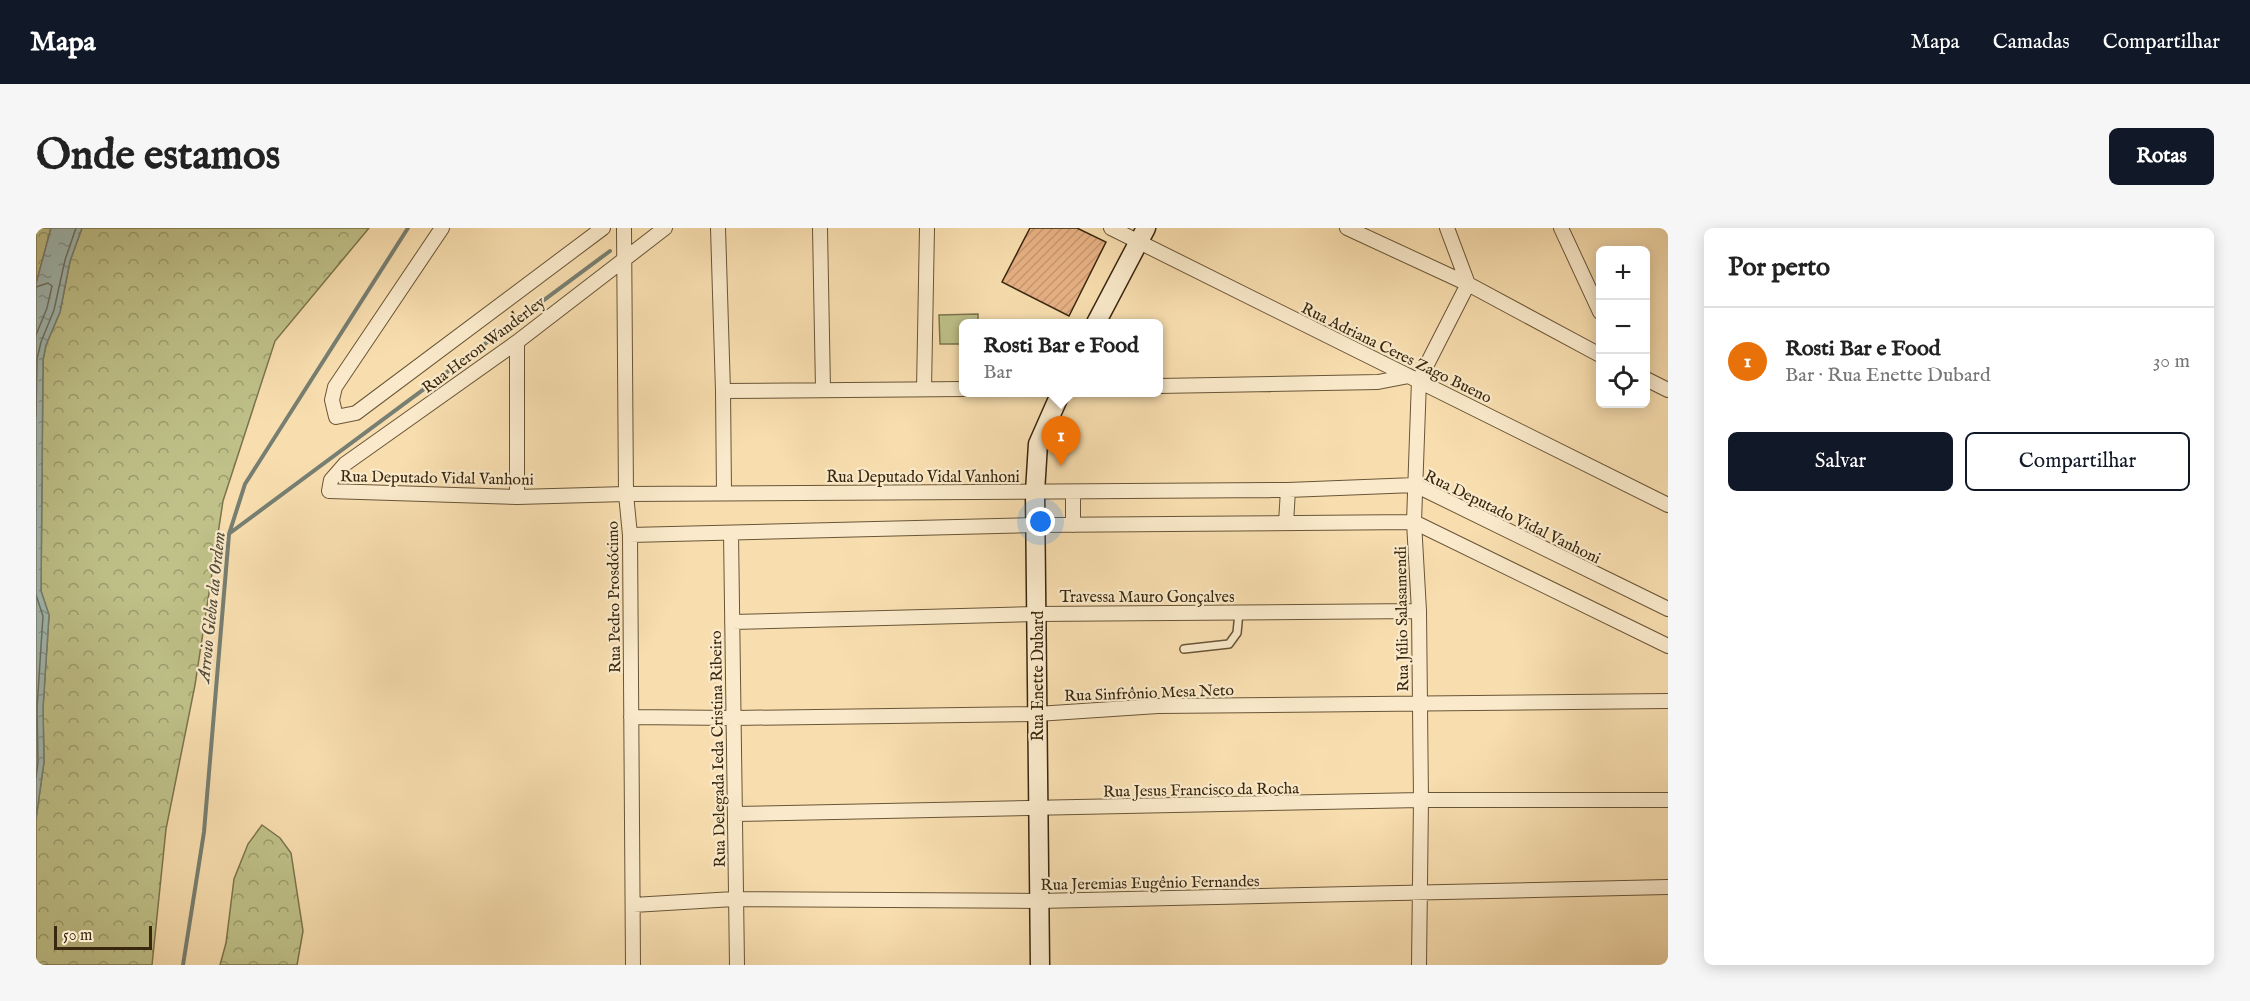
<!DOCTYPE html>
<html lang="pt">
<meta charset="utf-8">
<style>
:root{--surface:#fff;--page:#f6f6f6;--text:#222;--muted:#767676;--line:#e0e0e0;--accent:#111827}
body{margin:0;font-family:"IM FELL English",serif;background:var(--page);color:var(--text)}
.controls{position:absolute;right:18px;top:18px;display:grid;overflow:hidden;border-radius:9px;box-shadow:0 3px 15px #0003}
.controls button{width:54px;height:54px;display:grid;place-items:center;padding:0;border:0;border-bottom:2px solid var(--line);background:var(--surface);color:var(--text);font:30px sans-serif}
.scale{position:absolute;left:18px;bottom:15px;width:98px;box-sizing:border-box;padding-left:6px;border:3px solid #39270f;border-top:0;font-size:16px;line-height:21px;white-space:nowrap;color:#39270f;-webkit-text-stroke:4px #faeacb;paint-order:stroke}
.you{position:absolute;left:1005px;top:294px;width:21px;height:21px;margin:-15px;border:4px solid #fff;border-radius:50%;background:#1a73e8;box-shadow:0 0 0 9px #1a73e833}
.badge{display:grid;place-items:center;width:39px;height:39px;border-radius:50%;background:var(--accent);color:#fff;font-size:20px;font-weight:700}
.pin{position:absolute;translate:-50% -50px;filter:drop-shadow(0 2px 3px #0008)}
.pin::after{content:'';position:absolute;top:32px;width:21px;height:18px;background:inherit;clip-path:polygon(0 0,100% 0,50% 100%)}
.popup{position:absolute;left:923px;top:91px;width:204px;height:78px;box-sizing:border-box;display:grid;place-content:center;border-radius:9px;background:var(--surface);filter:drop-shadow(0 2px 4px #0005);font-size:20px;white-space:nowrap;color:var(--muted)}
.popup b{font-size:22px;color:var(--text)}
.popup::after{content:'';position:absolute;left:50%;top:100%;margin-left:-12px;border:12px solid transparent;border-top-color:var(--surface)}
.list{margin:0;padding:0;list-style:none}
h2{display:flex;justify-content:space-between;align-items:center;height:78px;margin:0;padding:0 24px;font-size:26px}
h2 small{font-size:20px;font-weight:400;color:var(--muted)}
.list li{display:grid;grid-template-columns:39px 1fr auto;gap:18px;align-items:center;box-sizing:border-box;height:108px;padding:0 24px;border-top:2px solid var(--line)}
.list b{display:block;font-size:22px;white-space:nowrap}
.list p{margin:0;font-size:20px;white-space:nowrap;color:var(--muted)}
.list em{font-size:20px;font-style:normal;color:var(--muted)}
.actions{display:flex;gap:12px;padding:18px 24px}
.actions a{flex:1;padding:14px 0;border:2px solid var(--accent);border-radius:9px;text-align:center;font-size:21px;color:var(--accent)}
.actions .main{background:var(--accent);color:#fff}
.icon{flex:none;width:33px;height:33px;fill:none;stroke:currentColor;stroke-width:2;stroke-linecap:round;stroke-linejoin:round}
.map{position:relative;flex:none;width:1632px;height:737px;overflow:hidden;border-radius:9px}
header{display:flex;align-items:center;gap:36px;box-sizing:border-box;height:84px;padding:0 30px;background:var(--accent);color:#fff}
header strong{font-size:28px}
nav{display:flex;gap:33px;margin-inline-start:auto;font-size:21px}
.intro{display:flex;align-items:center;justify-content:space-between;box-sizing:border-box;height:144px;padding:0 36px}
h1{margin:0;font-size:42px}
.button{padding:15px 27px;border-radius:9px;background:var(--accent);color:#fff;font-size:21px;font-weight:700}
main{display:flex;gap:36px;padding:0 36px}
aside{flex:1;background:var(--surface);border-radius:9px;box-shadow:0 3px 15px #0003}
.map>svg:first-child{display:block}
.grass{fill:#bfc189;stroke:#7c744c;stroke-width:1.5}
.forest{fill:url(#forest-crowns);stroke:#7c744c;stroke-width:1.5}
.water{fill:url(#water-ripples);stroke:#777f72;stroke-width:1.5}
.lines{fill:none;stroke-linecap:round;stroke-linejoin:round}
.shore{stroke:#6c7062;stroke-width:1.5}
.stream{stroke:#777f72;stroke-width:4}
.building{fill:url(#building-hatch);stroke:#39270f;stroke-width:1.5}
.lane-casing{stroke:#695537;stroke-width:10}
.street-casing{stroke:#695537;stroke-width:16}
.secondary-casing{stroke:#39270f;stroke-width:21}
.path{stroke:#39270f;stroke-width:2;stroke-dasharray:4.5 3;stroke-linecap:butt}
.lane{stroke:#faeacb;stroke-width:7}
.street{stroke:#faeacb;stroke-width:14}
.secondary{stroke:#faeacb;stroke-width:18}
.labels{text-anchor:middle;stroke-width:4.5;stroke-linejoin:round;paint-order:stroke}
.street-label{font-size:16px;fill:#39270f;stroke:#faeacb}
.water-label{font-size:18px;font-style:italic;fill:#534c38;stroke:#faeacb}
</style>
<header>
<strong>Mapa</strong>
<nav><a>Mapa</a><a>Camadas</a><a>Compartilhar</a></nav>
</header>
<div class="intro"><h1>Onde estamos</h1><a class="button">Rotas</a></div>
<main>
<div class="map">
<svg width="1632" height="737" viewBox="0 0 1632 737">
<defs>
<pattern id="forest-crowns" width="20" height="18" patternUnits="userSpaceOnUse" patternTransform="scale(1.5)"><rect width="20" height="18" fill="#bfc189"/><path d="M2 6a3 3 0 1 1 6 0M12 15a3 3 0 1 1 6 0" fill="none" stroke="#9c9d6e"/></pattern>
<pattern id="water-ripples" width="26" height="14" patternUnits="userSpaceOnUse" patternTransform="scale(1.5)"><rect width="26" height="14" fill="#a0bab4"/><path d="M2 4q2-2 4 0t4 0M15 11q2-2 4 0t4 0" fill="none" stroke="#839791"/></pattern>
<pattern id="building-hatch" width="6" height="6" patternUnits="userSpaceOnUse" patternTransform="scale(1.5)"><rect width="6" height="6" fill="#e7b184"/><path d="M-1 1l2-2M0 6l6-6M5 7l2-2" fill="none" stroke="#c79871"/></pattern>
</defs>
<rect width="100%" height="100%" fill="#f8deaf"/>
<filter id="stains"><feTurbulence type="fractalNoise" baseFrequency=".00333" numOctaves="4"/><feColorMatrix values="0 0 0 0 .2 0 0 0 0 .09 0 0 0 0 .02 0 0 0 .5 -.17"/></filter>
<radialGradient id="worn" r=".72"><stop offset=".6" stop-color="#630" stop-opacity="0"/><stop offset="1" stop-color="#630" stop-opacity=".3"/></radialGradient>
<path class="grass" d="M942 86V95H928L927 116H904L903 87Z"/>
<path class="forest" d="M0 0H15L0 56Z
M46 0H333L239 113 187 273 159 457 130 601 116 737H0V591L8 534 7 480 13 387 5 363 7 132 10 117 24 84 34 33Z
M226 597 244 610 255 625 267 703 261 737H184L190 715 198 651 212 616Z"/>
<path class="water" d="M15 0H46L34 33 24 84 10 117 7 132 5 363 13 387 7 480 8 534 0 591V56Z"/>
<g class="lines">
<path class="shore" d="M0 59 12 55 16 58 11 80 0 107
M0 188 1 131 5 114 18 82 29 32 40 0
M0 367 7 388 1 480 2 534 0 550"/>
<path class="stream" d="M194 305 574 23
M147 737 168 604 193 306 209 256 372 0"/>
</g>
<path class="building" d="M994 0H1041L1070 14 1033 88 966 54Z"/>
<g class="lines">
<defs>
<path id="lane" d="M1148 421 1193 416 1201 405 1203 384"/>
<path id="street" d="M406 0 299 159 296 172 300 189 320 185 567 0
M588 0 590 266 594 307 597 737
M629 0 481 114 309 236 295 252 293 263 481 269 590 266 1252 262 1379 257 1632 381
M682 0 687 163 688 265
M784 0 787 161
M1075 0 1632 277
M1311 0 1432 56 1564 127
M1525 0 1564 84
M481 114V269
M1610 151 1632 162
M1122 158 1342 154 1373 148
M888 161 891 0
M687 163 928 161
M1037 264V297
M1250 295 1252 262
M695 305 701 737
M594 307 1000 297 1378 294 1632 418
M696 394 1001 386 1383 383
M595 489 698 490 1001 486 1122 478 1632 473
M699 586 1385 572H1632
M597 677 698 671 1003 673 1632 659
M1383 737 1385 572 1383 383 1378 294 1383 152 1432 56 1411 0"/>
<path id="secondary" d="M1060 95 1110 0
M1004 737 999 264 1002 216 1025 164"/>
</defs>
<use href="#lane" class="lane-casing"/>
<use href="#street" class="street-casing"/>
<use href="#secondary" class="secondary-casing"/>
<path class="path" d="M476 83 483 97"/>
<use href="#lane" class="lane"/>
<use href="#street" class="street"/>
<use href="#secondary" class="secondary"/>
</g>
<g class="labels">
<g class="street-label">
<text transform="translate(447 116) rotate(-37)" y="6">Rua Heron Wanderley</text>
<text transform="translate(1361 124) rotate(26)" y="6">Rua Adriana Ceres Zago Bueno</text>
<text x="887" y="254">Rua Deputado Vidal Vanhoni</text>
<text transform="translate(401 249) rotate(1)" y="6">Rua Deputado Vidal Vanhoni</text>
<text transform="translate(1477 288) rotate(26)" y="6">Rua Deputado Vidal Vanhoni</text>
<text x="1111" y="374">Travessa Mauro Gonçalves</text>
<text transform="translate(577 369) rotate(-91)" y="6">Rua Pedro Prosdócimo</text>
<text transform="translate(1365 391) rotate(-91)" y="6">Rua Júlio Salasamendi</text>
<text transform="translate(1001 448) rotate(-90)" y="6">Rua Enette Dubard</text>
<text transform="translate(1113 464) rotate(-2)" y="6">Rua Sinfrônio Mesa Neto</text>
<text transform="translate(681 521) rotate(-91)" y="6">Rua Delegada Ieda Cristina Ribeiro</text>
<text transform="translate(1165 561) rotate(-1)" y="6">Rua Jesus Francisco da Rocha</text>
<text transform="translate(1114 654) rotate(-1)" y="6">Rua Jeremias Eugênio Fernandes</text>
</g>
<g class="water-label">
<text transform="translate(175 379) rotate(-84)" y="6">Arroio Gleba da Ordem</text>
</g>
</g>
<rect width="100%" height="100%" filter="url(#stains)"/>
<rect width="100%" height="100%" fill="url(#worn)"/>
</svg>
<div class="controls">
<button>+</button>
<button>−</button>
<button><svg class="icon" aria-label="locate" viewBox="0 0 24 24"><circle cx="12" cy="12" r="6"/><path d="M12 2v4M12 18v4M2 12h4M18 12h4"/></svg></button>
</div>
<div class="scale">50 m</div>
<div class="you"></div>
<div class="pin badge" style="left:1025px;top:238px;background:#e8710a">1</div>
<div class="popup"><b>Rosti Bar e Food</b>Bar</div>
</div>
<aside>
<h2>Por perto<small></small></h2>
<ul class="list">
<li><span class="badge" style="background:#e8710a">1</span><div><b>Rosti Bar e Food</b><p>Bar · Rua Enette Dubard</p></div><em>30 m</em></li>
</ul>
<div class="actions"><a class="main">Salvar</a><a>Compartilhar</a></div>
</aside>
</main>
